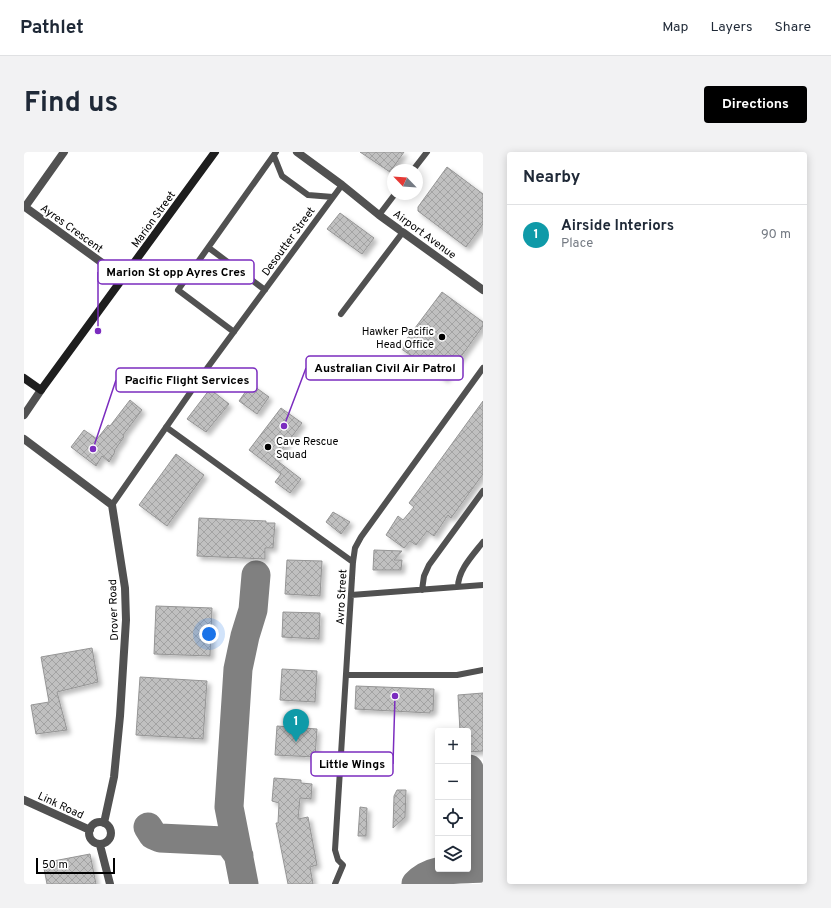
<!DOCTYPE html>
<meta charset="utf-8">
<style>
:root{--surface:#fff;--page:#f2f2f3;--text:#1f2937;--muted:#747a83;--line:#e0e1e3;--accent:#000}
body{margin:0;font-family:Overpass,sans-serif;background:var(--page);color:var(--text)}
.controls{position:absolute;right:12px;bottom:12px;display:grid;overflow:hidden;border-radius:4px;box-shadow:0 2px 10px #0003}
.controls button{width:36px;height:36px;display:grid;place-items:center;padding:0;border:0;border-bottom:1px solid var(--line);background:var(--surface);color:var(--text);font:20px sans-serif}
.compass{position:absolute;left:363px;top:12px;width:36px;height:36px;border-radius:50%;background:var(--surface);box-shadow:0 2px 10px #0003;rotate:295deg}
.scale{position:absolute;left:12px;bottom:10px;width:79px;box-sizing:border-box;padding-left:4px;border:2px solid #000;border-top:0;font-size:11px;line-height:14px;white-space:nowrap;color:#000;-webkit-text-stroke:3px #fff;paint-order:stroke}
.you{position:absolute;left:185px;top:482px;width:14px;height:14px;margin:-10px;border:3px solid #fff;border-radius:50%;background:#1a73e8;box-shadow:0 0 0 6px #1a73e833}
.badge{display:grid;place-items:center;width:26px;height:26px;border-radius:50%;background:var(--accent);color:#fff;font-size:13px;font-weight:700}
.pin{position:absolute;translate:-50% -33px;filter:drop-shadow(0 1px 2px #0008)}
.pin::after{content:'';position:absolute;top:21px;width:14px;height:12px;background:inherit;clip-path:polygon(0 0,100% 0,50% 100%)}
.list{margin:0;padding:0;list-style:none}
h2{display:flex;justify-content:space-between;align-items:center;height:52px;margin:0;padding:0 16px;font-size:17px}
h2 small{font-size:13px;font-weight:400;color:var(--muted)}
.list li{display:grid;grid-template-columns:26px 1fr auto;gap:12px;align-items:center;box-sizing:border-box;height:60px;padding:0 16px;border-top:1px solid var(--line)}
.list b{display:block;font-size:15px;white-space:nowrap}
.list p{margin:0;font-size:13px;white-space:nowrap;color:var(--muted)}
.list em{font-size:13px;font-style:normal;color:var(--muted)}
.icon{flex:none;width:22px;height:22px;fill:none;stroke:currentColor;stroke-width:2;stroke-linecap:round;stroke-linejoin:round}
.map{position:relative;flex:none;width:459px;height:732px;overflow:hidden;border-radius:4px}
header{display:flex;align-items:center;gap:24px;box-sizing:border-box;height:56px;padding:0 20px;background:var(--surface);border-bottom:1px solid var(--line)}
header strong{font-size:19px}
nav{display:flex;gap:22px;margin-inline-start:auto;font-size:14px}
.intro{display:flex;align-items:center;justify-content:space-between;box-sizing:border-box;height:96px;padding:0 24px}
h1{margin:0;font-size:28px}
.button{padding:10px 18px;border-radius:4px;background:var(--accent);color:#fff;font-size:14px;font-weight:700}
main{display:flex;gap:24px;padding:0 24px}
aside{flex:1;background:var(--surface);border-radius:4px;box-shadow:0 2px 10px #0003}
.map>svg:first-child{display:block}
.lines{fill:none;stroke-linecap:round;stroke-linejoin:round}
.taxiway{stroke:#808080;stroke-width:29}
.building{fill:url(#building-cross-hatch);stroke:#959595;filter:url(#shadow)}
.service{stroke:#515151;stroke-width:6}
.minor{stroke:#515151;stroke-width:8}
.secondary{stroke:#1e1e1e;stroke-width:8}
.poi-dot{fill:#000;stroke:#fff;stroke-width:1.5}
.labels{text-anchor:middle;stroke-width:4;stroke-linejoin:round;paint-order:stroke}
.street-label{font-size:11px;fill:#000;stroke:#fff}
.poi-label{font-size:11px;fill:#000;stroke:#fff;text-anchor:end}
.leader{fill:none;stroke:#7b2cbf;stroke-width:1.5}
.callout-dot{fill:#7b2cbf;stroke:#fff;stroke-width:1.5}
.callout{fill:#fff;stroke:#7b2cbf;stroke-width:1.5}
.callout-label{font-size:12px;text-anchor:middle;font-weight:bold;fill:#000}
</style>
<header>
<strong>Pathlet</strong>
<nav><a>Map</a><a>Layers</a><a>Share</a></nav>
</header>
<div class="intro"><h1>Find us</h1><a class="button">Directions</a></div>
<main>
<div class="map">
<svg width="459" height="732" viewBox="0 0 459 732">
<defs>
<pattern id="building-cross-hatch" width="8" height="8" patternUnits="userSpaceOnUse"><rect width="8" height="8" fill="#c0c0c0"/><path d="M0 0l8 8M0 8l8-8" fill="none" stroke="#a3a3a3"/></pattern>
<filter id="shadow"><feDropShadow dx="3.5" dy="3.5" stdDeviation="2" flood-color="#0004"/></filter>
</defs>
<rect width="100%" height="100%" fill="#fff"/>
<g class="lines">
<path class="taxiway" d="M124 675 129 683 136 686 200 689 207 693 215 704
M444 699 448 692 449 683 445 617
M220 732 205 655 214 517 221 484 229 458 232 423
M392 732C408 714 437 718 459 716"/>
</g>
<path class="building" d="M336 0H380L366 20Z
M423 15 459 42V72L442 95 394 59V55Z
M316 61 350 86 338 102 303 77Z
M418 140 459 170V174L421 227 376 196Z
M227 232 245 245 233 262 215 249Z
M186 237 205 252 182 280 163 267Z
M106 248 118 258 99 283 100 285 90 299 91 300 85 310 78 304 72 314 47 295 60 278 73 287 84 273 86 274Z
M459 249V322L427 366 424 363 410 384 403 379 392 393 386 389 380 396 362 383 374 364 379 368 390 355 385 351Z
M257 256 278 271 251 307 277 327 266 341 251 330 257 322 225 298Z
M152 302 180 323 143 374 115 353Z
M309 360 326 370 317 382 302 370Z
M175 366 242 369V371H251L249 396H241V407L173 404Z
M350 398 378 399 370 408H378L377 418H349Z
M263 408 298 409 296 444 261 442Z
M132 454 188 456 186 504 130 502Z
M259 460 296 461 295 487 258 485Z
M68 496 74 530 33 540 43 578 12 582 7 553 25 550 17 505Z
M258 517 293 519 291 550 256 548Z
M116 525 183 529 179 587 112 583Z
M332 534 410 537 409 559H406V561L331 557Z
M459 541V599L444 600V579H436L434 543Z
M253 574 293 577 291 605 251 603Z
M250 626 277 628V631L288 632 287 647 276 646 274 667 284 665 293 713 286 715 289 732H264L252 671H254L255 651 248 649Z
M373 638H382L381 665 369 676 370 644Z
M336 655 343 656 342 684H334Z
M66 702 72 732H23L19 711Z"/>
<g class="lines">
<path class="service" d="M250 4 258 24 284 43 309 45
M389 18 403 0
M355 63 371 42
M185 96 241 138
M317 162 379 80
M210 180 154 138 252 0
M142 275 329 410
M88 353 184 215 318 33
M434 435C434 418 449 403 459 390
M398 438 400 424 405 413 459 339
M327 443 459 433
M322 523H433L459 518
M311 732 319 713 314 708 311 698 329 410 331 396 337 385 459 216"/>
<path class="minor" d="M40 0 1 55 99 126
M273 0 318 33 355 63 459 138
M0 263 17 238
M0 287 88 353 101 436 102 468 96 564 90 625 80 671
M0 648 66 678
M65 681a11 11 0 1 1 22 0a11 11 0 1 1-22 0Z
M76 693 86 732"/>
<path class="secondary" d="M0 226 17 238 191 0"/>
</g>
<g class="poi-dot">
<circle cx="418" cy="185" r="4"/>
<circle cx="244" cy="295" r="4"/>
</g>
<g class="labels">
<g class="street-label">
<text transform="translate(129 67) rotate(-54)" y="4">Marion Street</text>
<text transform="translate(48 76) rotate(36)" y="4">Ayres Crescent</text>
<text transform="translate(401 82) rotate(36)" y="4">Airport Avenue</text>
<text transform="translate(264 89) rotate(-54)" y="4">Desoutter Street</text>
<text transform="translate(317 445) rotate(-87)" y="4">Avro Street</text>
<text transform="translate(89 458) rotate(-92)" y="4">Drover Road</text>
<text transform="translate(37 653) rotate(25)" y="4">Link Road</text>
</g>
<g class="poi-label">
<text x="410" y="183">Hawker Pacific<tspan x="410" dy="13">Head Office</tspan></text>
<text x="252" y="293" text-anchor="start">Cave Rescue<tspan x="252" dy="13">Squad</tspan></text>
</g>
</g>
<path class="leader" d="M74 179L74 120M260 274L282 216M69 297L92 228M371 544L369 612"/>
<g class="callout-dot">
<circle cx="74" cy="179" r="4"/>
<circle cx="260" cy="274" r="4"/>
<circle cx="69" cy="297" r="4"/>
<circle cx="371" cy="544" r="4"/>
</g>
<g class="callout">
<rect x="74" y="108" width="156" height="24" rx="4"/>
<rect x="282" y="204" width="157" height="24" rx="4"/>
<rect x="92" y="216" width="141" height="24" rx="4"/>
<rect x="287" y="600" width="82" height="24" rx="4"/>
</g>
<g class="callout-label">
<text x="152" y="124">Marion St opp Ayres Cres</text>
<text x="361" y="220">Australian Civil Air Patrol</text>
<text x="163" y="232">Pacific Flight Services</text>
<text x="328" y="616">Little Wings</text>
</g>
</svg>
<div class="controls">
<button>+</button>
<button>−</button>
<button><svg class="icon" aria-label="locate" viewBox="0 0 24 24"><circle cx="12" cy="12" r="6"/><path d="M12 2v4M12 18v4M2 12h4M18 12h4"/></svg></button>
<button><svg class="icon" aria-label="layers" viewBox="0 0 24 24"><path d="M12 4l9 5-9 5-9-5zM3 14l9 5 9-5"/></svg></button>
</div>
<svg class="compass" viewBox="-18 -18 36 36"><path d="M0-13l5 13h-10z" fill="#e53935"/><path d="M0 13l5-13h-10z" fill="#747a83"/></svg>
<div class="scale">50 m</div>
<div class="you"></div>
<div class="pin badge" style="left:272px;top:590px;background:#0f9aa8">1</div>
</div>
<aside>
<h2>Nearby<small></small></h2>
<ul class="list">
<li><span class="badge" style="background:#0f9aa8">1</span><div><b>Airside Interiors</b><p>Place</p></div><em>90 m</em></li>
</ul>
</aside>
</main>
